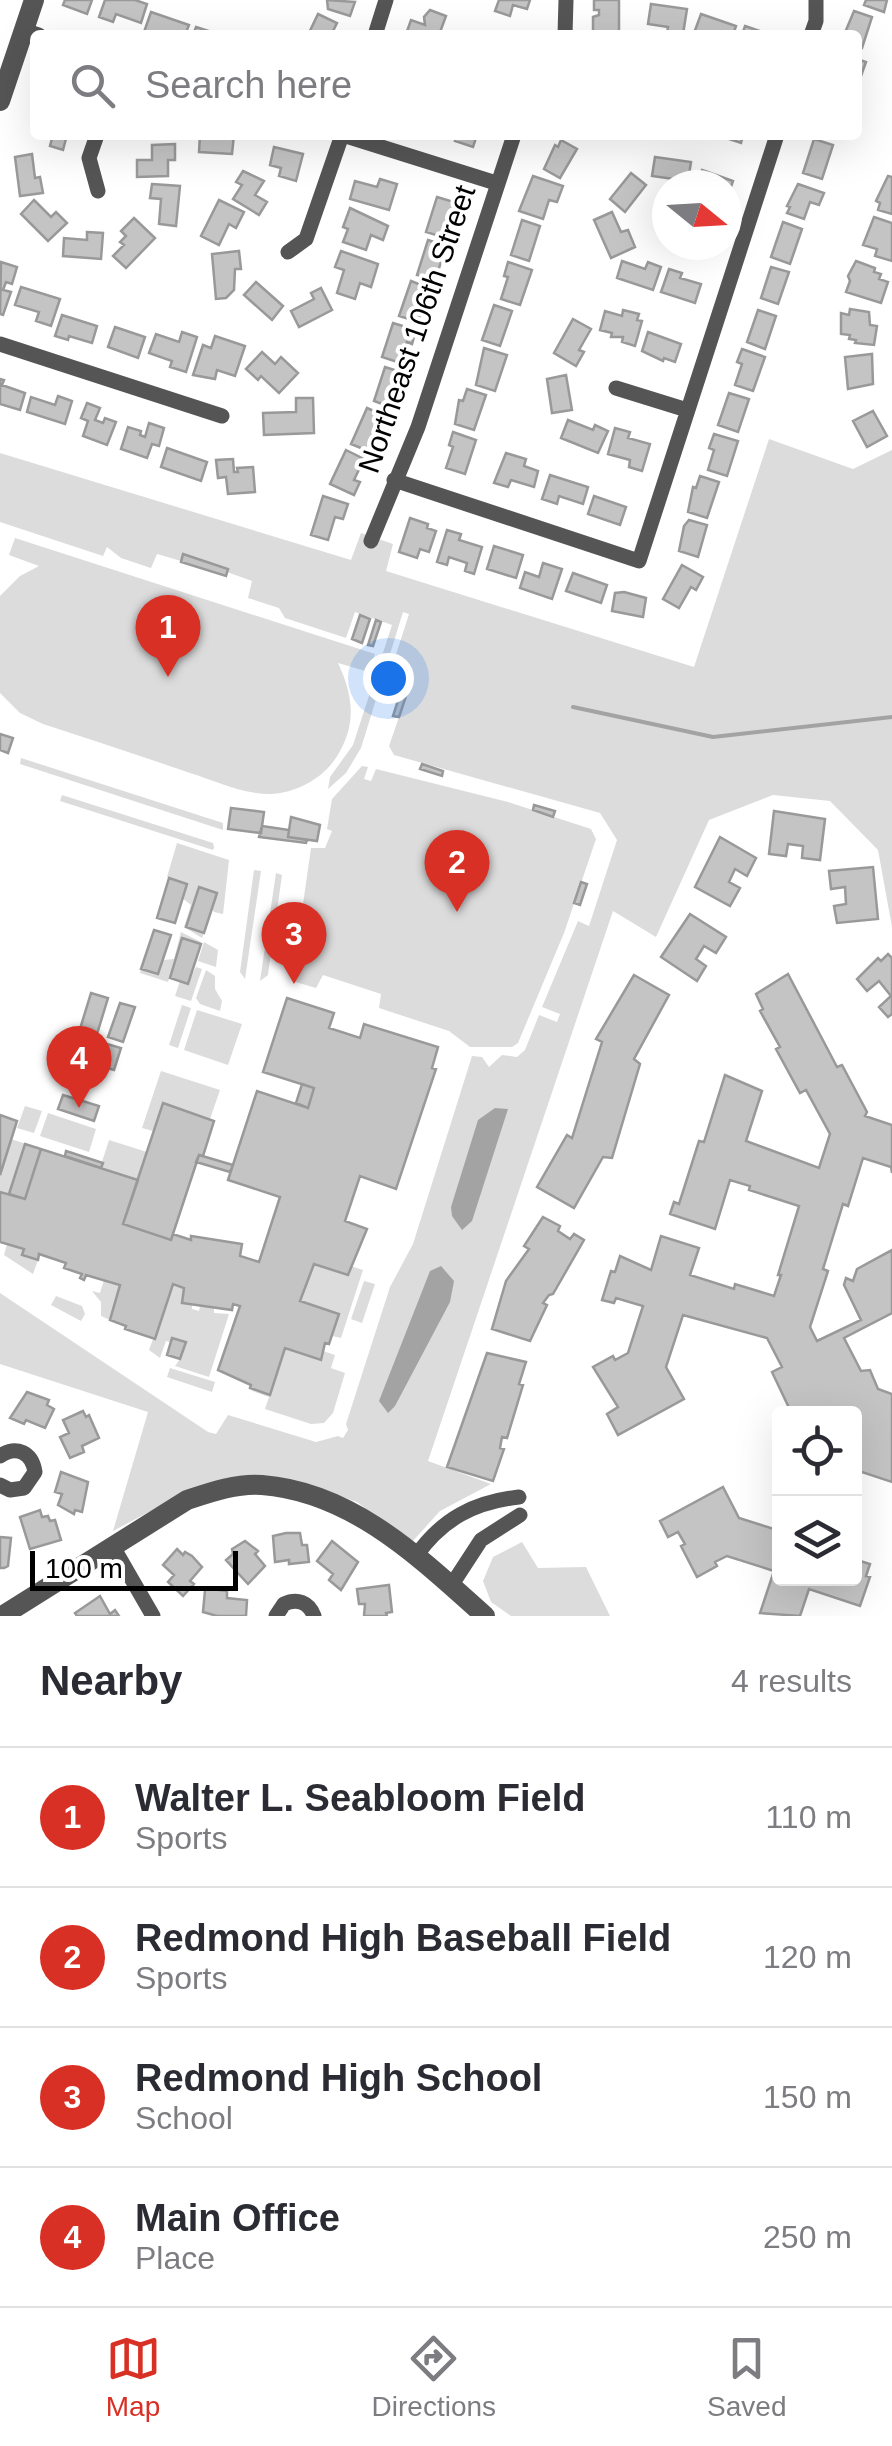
<!DOCTYPE html>
<style>
:root{--surface:#fff;--page:#f7f7f7;--text:#2b2b33;--muted:#7c7c81;--line:#e1e1e2;--accent:#d93025}
body{margin:0;font-family:Helvetica,sans-serif;background:var(--page);color:var(--text)}
.controls{position:absolute;right:30px;bottom:30px;display:grid;overflow:hidden;border-radius:10px;box-shadow:0 10px 40px #0002}
.controls button{width:90px;height:90px;display:grid;place-items:center;padding:0;border:0;border-bottom:2px solid var(--line);background:var(--surface);color:var(--text);font:50px sans-serif}
.compass{position:absolute;left:652px;top:170px;width:90px;height:90px;border-radius:50%;background:var(--surface);box-shadow:0 10px 40px #0002;rotate:108deg}
.scale{position:absolute;left:30px;bottom:25px;width:208px;box-sizing:border-box;padding-left:10px;border:5px solid #000;border-top:0;font-size:28px;line-height:35px;white-space:nowrap;color:#000;-webkit-text-stroke:8px #fff;paint-order:stroke}
.you{position:absolute;left:388px;top:678px;width:35px;height:35px;margin:-25px;border:8px solid #fff;border-radius:50%;background:#1a73e8;box-shadow:0 0 0 15px #1a73e833}
.badge{display:grid;place-items:center;width:65px;height:65px;border-radius:50%;background:var(--accent);color:#fff;font-size:32px;font-weight:700}
.pin{position:absolute;translate:-50% -82px;filter:drop-shadow(0 2px 5px #0008)}
.pin::after{content:'';position:absolute;top:52px;width:35px;height:30px;background:inherit;clip-path:polygon(0 0,100% 0,50% 100%)}
.list{margin:0;padding:0;list-style:none}
h2{display:flex;justify-content:space-between;align-items:center;height:130px;margin:0;padding:0 40px;font-size:42px}
h2 small{font-size:32px;font-weight:400;color:var(--muted)}
.list li{display:grid;grid-template-columns:65px 1fr auto;gap:30px;align-items:center;box-sizing:border-box;height:140px;padding:0 40px;border-top:2px solid var(--line)}
.list b{display:block;font-size:38px;white-space:nowrap}
.list p{margin:0;font-size:32px;white-space:nowrap;color:var(--muted)}
.list em{font-size:32px;font-style:normal;color:var(--muted)}
.icon{flex:none;width:55px;height:55px;fill:none;stroke:currentColor;stroke-width:2;stroke-linecap:round;stroke-linejoin:round}
.map{position:relative;flex:none;width:892px;height:1616px;overflow:hidden}
.search{position:absolute;background:var(--surface);box-shadow:0 10px 40px #0002;left:30px;right:30px;top:30px;height:110px;display:flex;align-items:center;gap:25px;box-sizing:border-box;padding:0 35px;border-radius:10px;color:var(--muted);font-size:38px}
.sheet{height:690px;background:var(--surface)}
nav{display:flex;justify-content:space-around;align-items:center;box-sizing:border-box;height:140px;border-top:2px solid var(--line);background:var(--surface);font-size:28px;color:var(--muted)}
nav a{display:grid;justify-items:center;gap:5px}
nav .on{color:var(--accent)}
.map>svg:first-child{display:block}
.green{fill:#dcdcdc}
.water{fill:#a3a3a3}
.lines{fill:none;stroke-linecap:round;stroke-linejoin:round}
.stream{stroke:#a3a3a3;stroke-width:4}
.building{fill:#c4c4c4;stroke:#999;stroke-width:2.5}
.minor{stroke:#555;stroke-width:15}
.tertiary{stroke:#555;stroke-width:20}
.labels{text-anchor:middle;stroke-width:8;stroke-linejoin:round;paint-order:stroke}
.street-label{font-size:30px;fill:#000;stroke:#fff}
</style>
<div class="map">
<svg width="892" height="1616" viewBox="0 0 892 1616">
<rect width="100%" height="100%" fill="#fff"/>
<path class="green" d="M769 439 853 469 892 450V927L878 850 830 801 773 795 709 820 656 937 613 911 428 1461 491 1484 440 1511 411 1543 357 1502 295 1481 192 1489 113 1531 148 1412 0 1364V1293L208 1432 216 1434 228 1415 316 1442 338 1436 343 1438 348 1430 346 1424 390 1287 413 1244 472 1056 482 1057 489 1067 502 1055 517 1057 525 1050 539 1015 557 1022 560 1014 542 1007 578 921 589 926 617 840 600 813 394 755 389 746 409 688 391 680 395 672 391 670 409 614 403 612 361 748 346 773 328 789 330 777 353 745 392 625 355 612 346 638 285 618 279 608 248 598 252 581 227 572 228 568 184 554 181 561 157 554 151 568 121 558 107 547 103 556 0 522V453L351 560 361 533 393 544 386 571 694 667Z
M15 538 375 654 369 672 338 663C352 693 357 720 340 751 327 776 300 792 272 794 244 795 216 781 190 773 141 756 92 740 43 724L20 713 0 693V596L20 576 39 566 9 555Z
M21 758 223 823V830L20 764Z
M362 766 368 767 364 779 371 781 376 769 508 802 591 829 596 839 564 933 518 1043 512 1047H470L449 1031 379 1008 381 994 323 975 316 988 292 981 311 848H325L332 831 327 829 332 799Z
M62 795 213 843 214 847 213 850 60 801Z
M177 843 229 860 223 914 214 912 198 888 186 927 204 933 202 938 184 927 191 905 182 898 187 884 167 877Z
M254 870 261 871 245 979 240 972Z
M276 873 282 875 269 967 268 975 260 981Z
M181 932 201 942V944L182 939 168 982 140 973 141 969 158 974 163 960 174 959Z
M204 942 218 950 216 967 198 961Z
M196 967 202 969 191 1001 175 996 180 981 188 984Z
M206 970 215 976V989L222 1001 220 1011 200 1004 196 998Z
M182 1005 191 1008 178 1048 169 1045Z
M197 1010 242 1024 228 1065 184 1050Z
M161 1071 220 1090 210 1119 163 1104 153 1131 142 1128Z
M25 1106 42 1111 34 1133 17 1128Z
M48 1113 96 1129 89 1152 40 1136Z
M11 1139 41 1149 25 1199 0 1192V1175Z
M109 1140 147 1152 138 1180 100 1168Z
M7 1244 24 1249 23 1255 38 1260 33 1274 4 1255Z
M314 1264 347 1275 351 1266 363 1270 341 1338 332 1336 339 1314 300 1301Z
M104 1280 120 1285 110 1320 101 1316V1302L92 1291 100 1293Z
M364 1281 375 1284 362 1323 351 1319Z
M173 1284 184 1288 182 1303 192 1305V1309L199 1311 200 1306 214 1308V1313L229 1314 209 1377 175 1366 180 1359 186 1341 172 1337 170 1342 166 1341 160 1358 149 1350Z
M56 1296 82 1306 85 1314 81 1321 51 1305Z
M285 1348 320 1360 323 1351 335 1355 331 1368 345 1373 333 1413 324 1423 311 1424 265 1409 269 1397 249 1390 270 1395Z
M170 1368 215 1382 212 1392 167 1377Z
M522 1542 538 1568 586 1567 610 1616H511L491 1602 483 1581 493 1557Z"/>
<path class="water" d="M495 1108 508 1109 472 1221 462 1230 452 1216 451 1207 478 1120Z
M441 1266 454 1281 450 1302 395 1406 388 1413 379 1401 430 1271Z"/>
<g class="lines">
<path class="stream" d="M573 707 713 737 892 717"/>
</g>
<path class="building" d="M65 0H92L87 14 63 5Z
M105 0H135L147 4 141 23 116 14 113 22 99 17Z
M327 0 355 2 350 16 328 9Z
M499 0H530L527 9 513 5 510 16 495 11Z
M594 0H619V32L593 33V17L599 15V10H594Z
M866 0H887L884 12 864 5Z
M651 4 687 9 683 34 667 32 668 27 648 24Z
M430 10 446 16 439 35 406 34 411 20 425 25 424 17Z
M854 11 872 17 862 48 857 47V35H844Z
M151 12 189 25 185 35H143Z
M318 14 337 23 331 35H308Z
M701 14 736 26 733 35 694 33Z
M745 26 760 31 759 35H742Z
M196 27 221 35H193Z
M857 59 866 62 857 87Z
M53 135H67L63 150 50 146Z
M200 135H234L232 154 199 152Z
M457 135H477L473 147 455 141Z
M717 135H743L741 143Z
M814 139 833 145 822 179 803 173Z
M561 140 577 149 560 178 544 169 555 145 558 147Z
M175 144V160H168V176L137 177V160H152V145Z
M274 147 303 154 296 181 279 176 281 168 270 165Z
M32 154 35 178 40 177 43 193 20 196 15 157Z
M655 157 691 162 688 181 652 176Z
M702 170 733 181 727 198V185H696Z
M243 171 264 181 255 195 267 202 259 215 233 199 242 185 236 182Z
M631 173 646 185 625 212 610 199Z
M533 176 563 186 557 202 549 200 543 219 519 211Z
M888 176 892 177V214L878 210 880 203 876 201Z
M380 179 397 184 389 210 350 199 355 181 377 187Z
M152 184 180 186 176 226 159 224 161 199 150 198Z
M798 184 824 193 819 205 810 202 804 219 787 213 790 207 787 206Z
M437 197 454 202 447 223 453 225 449 239 426 232Z
M34 200 51 217 56 212 67 223 48 241 21 214Z
M219 200 244 212 236 228 229 224 219 245 201 236Z
M350 208 388 226 383 240 371 235 366 250 343 242 348 229 343 227Z
M612 212 621 232 628 230 635 247 611 258 594 220Z
M874 217 892 223V261L875 256 877 249 863 245Z
M134 218 155 238 126 268 113 256 124 245 120 242 126 236 121 231Z
M522 220 540 226 529 261 511 255Z
M783 222 802 229 790 264 771 257Z
M87 232 103 233 101 259 63 256 64 238 87 240Z
M428 240 446 246 435 281 417 275Z
M239 251 241 269H235L234 290 226 298 216 299 212 254Z
M341 251 378 264 371 287 360 283 355 299 337 293 344 270 335 267Z
M622 261 645 269 648 262 661 267 653 290 617 278Z
M856 261 875 268 874 272 881 274 879 279 888 282 881 303 846 292 850 281 848 276Z
M1 262 17 267 12 284 6 282 3 290 11 292 3 315 0 314Z
M508 262 532 270 520 305 501 299 508 277 504 276Z
M771 267 789 272 778 304 761 298Z
M669 269 682 273 680 278 701 284 695 303 661 292Z
M411 281 429 288 418 322 399 316Z
M256 282 283 306 272 320 244 295Z
M21 287 60 299 51 326 36 321 39 312 15 305Z
M321 288 332 310 299 327 291 311 314 299 311 293Z
M494 305 512 311 500 346 482 340Z
M850 309 869 312 870 325 877 326 874 345 855 343 856 340 849 339 850 335 841 334V313L849 315Z
M623 310 639 314 637 320 642 321 635 346 622 342 623 337H611L612 333 600 330 605 311 622 316Z
M758 310 776 316 765 349 747 342Z
M62 315 97 326 92 343 69 336 68 340 55 336Z
M573 319 591 329 579 350 584 352 576 366 554 353Z
M393 323 416 330 412 344 407 342 400 363 382 357Z
M115 327 145 337 138 358 108 347Z
M182 332 197 337 186 372 170 367 172 361 149 353 156 334 179 342Z
M648 332 681 344 675 362 664 358 663 361 642 351Z
M215 336 245 346 235 376 217 370 215 379 193 375 203 345 211 348Z
M484 348 507 355 495 391 476 385Z
M742 349 765 357 753 391 735 385 742 364 737 362Z
M262 352 275 364 281 357 298 373 279 393 261 376 258 380 246 369Z
M872 354 873 384 848 389 845 357Z
M385 367 404 373 393 408 374 401Z
M566 375 572 410 552 413 547 379Z
M0 379 4 380 2 385 25 393 20 410 0 404Z
M467 389 486 395 474 430 455 424 459 400 463 401Z
M729 393 749 399 738 432 718 425Z
M58 396 72 401 65 424 27 412 31 397 55 405Z
M296 398H313L314 433 264 435 263 413 296 412Z
M87 403 100 408 95 420 103 423 105 418 116 422 107 445 83 436 88 421 81 418Z
M367 408 390 418 384 431 379 428 376 440 374 439 368 451 351 444Z
M873 411 887 436 867 447 853 421Z
M568 420 593 430 595 425 608 431 598 453 561 438Z
M149 423 164 428 159 446 152 444 147 458 121 449 128 427 141 431 140 435 145 437Z
M615 428 630 432 628 438 650 444 642 471 629 467 630 460 608 454Z
M453 432 476 440 465 474 446 468 453 447 449 445Z
M714 434 738 441 727 476 708 470 714 450 709 448Z
M167 448 207 462 201 481 161 467Z
M346 450 364 459 354 480 360 482 354 495 330 484Z
M506 453 526 459 524 466 538 471 534 487 511 480 508 487 494 483Z
M233 459 234 472H238L237 468 253 467 255 492 228 494 226 477 218 478 216 460Z
M550 475 588 487 583 504 559 496 557 504 542 499Z
M700 476 719 482 707 518 688 512 693 487 696 488Z
M323 496 348 504 343 519 335 517 328 540 311 535Z
M594 496 626 507 620 525 588 514Z
M410 518 428 524 427 528 436 531 429 552 420 549 417 558 399 552Z
M689 520 707 525 698 557 679 551 684 526Z
M447 530 461 534 459 540 482 547 474 574 465 571 467 563 449 557 447 565 437 562Z
M494 546 523 555 516 578 487 569Z
M183 554 228 569 226 576 181 562Z
M543 563 562 569 552 599 520 588 525 572 539 577Z
M682 565 703 577 696 590 691 587 679 608 663 599Z
M573 573 607 585 601 603 566 591Z
M624 592 646 598 643 617 612 611 615 593Z
M360 615 370 619 362 643 352 639Z
M376 620 381 622 373 646 368 645Z
M400 694 406 696 399 717 393 716Z
M0 734 13 738 8 753 0 750Z
M422 764 443 771 442 776 420 769Z
M534 805 555 811 553 817 533 810Z
M231 808 264 812 261 833 228 829Z
M774 811 825 819 820 860 802 858 803 846 788 844 786 856 769 854Z
M291 817 320 825 317 841 288 837Z
M262 826 289 830 288 837 307 840 306 843 259 837Z
M720 837 756 858 747 876 735 869 729 882 740 888 730 906 695 887Z
M873 867 878 919 837 923 834 906 846 904 845 887 831 889 829 871Z
M169 878 187 884 175 923 157 918Z
M581 882 587 884 580 905 574 903Z
M199 887 217 893 204 933 186 927Z
M690 914 726 937 716 953 704 946 696 959 706 966 697 981 661 957Z
M154 930 171 935 158 974 141 969Z
M182 938 201 944 188 984 170 978Z
M888 954 892 958V1014L888 1017 879 1007 891 996 879 981 867 991 857 979 878 958 881 961Z
M788 974 837 1067 842 1065 867 1112 865 1116 892 1125V1173L891 1167 863 1158 848 1206 843 1204 823 1269 828 1271 810 1327 817 1341 861 1320 844 1285 846 1278 853 1281 857 1269 892 1250V1313L844 1338 861 1371 870 1370 878 1389 892 1394V1482L859 1471 854 1484V1414H792L772 1372 782 1367 767 1338 683 1315 666 1367 684 1399 618 1435 607 1414 618 1407 593 1367 613 1356 615 1360 628 1353 643 1306 616 1298 614 1303 602 1300 611 1271 615 1272 620 1256 651 1270 661 1236 699 1248 690 1275 734 1289 735 1284 774 1296 781 1275H778L799 1206 749 1190 750 1186 730 1180 715 1229 670 1214 674 1202 679 1204 699 1141 704 1142 725 1075 762 1091 746 1141 819 1168 830 1134 806 1090 800 1093 776 1049 780 1047 760 1011 763 1009 756 994Z
M634 975 669 995 634 1059 640 1064 612 1158 603 1157 574 1208 537 1187 567 1135 572 1138 602 1042 596 1039Z
M91 993 108 998 97 1034 80 1029Z
M287 998 334 1013 329 1028 360 1038 364 1024 438 1047 432 1068 436 1069 396 1189 360 1176 345 1221 367 1229 348 1275 314 1264 300 1301 339 1314 329 1344 325 1343 321 1360 285 1348 270 1395 250 1388 251 1385 218 1370 240 1306 233 1304 232 1310 182 1303 184 1288 173 1284 155 1339 125 1329 126 1326 110 1320 120 1285 86 1275 84 1280 80 1278 82 1274 64 1268 66 1263 39 1254 38 1260 22 1255 24 1249 0 1242V1192L25 1199 41 1149 138 1180 123 1224 171 1240 173 1234 191 1240V1236L242 1244 240 1256 259 1262 280 1197 228 1180 257 1091 308 1108 314 1088 263 1072Z
M120 1003 135 1007 123 1042 108 1037Z
M75 1042 92 1047 80 1084 63 1078Z
M107 1044 121 1048 114 1070 100 1066Z
M302 1084 314 1088 308 1108 296 1103Z
M63 1095 99 1106 94 1121 58 1109Z
M163 1103 214 1121 203 1156 199 1155 171 1240 123 1224Z
M0 1115 17 1121 0 1175Z
M25 1144 41 1149 25 1199 9 1194Z
M66 1151 103 1163 101 1168 65 1156Z
M199 1155 233 1165 230 1172 196 1162Z
M543 1217 560 1226 558 1231 570 1239 574 1234 584 1240 553 1294 549 1295 543 1303 547 1305 530 1341 492 1329 506 1281 529 1249 524 1246Z
M172 1338 186 1342 180 1359 167 1355Z
M487 1353 526 1362 519 1384 523 1385 507 1438 502 1437 500 1448 504 1449 493 1481 447 1467Z
M27 1392 49 1400 47 1405 54 1409 45 1428 26 1420 24 1424 10 1418Z
M83 1411 86 1417 89 1415 99 1438 82 1446 84 1452 70 1458 60 1437 69 1433 63 1420Z
M61 1472 88 1482 82 1512 75 1510 74 1514 58 1505 62 1494 55 1492Z
M723 1487 739 1518 780 1531V1578H854V1559L870 1564 866 1576 870 1577 860 1606 809 1589 800 1616 760 1613 774 1571 727 1556 715 1562 717 1566 697 1577 681 1546 685 1544 678 1532 668 1537 660 1521Z
M40 1510 42 1517 48 1516 50 1521 55 1520 61 1540 30 1549 20 1517Z
M286 1533H300L302 1545H307L309 1562 289 1564V1560L275 1562 273 1536Z
M0 1537 11 1538 8 1566 4 1568H0Z
M245 1541 258 1551 255 1554 265 1566 248 1584 226 1560 233 1554 232 1549Z
M332 1541 358 1562 341 1590 329 1580 333 1574 317 1561Z
M177 1549 183 1555 185 1552 192 1556 202 1567 190 1581 194 1584 183 1596 168 1582 174 1575 163 1565Z
M389 1585 392 1612 386 1613 387 1616H364L365 1604H359L357 1589Z
M211 1589 227 1591V1598L247 1600 246 1616H217L203 1612 205 1590Z
M100 1596 110 1614 115 1610 119 1616H77L75 1613Z"/>
<g class="lines">
<path class="minor" d="M24 30 39 35
M375 35 386 0
M565 35 566 0
M811 35 816 21V0
M97 135 89 158 98 191
M343 135 496 183
M288 252 306 239 342 135
M0 344 222 416
M616 388 687 410
M394 480 639 561 777 135
M371 541 418 427 514 135
M0 1456C16 1445 32 1452 35 1472L24 1488 10 1490 0 1485
M112 1545 153 1616
M416 1556C442 1519 474 1502 519 1497
M451 1586 481 1540 520 1515
M276 1616 284 1604C297 1598 309 1602 314 1616"/>
<path class="tertiary" d="M0 101 34 0
M2 1616 187 1500C211 1492 237 1483 262 1485 353 1492 421 1559 485 1616"/>
</g>
<g class="labels">
<g class="street-label">
<text transform="translate(417 329) rotate(-71)" y="10">Northeast 106th Street</text>
</g>
</g>
</svg>
<div class="controls">
<button><svg class="icon" aria-label="locate" viewBox="0 0 24 24"><circle cx="12" cy="12" r="6"/><path d="M12 2v4M12 18v4M2 12h4M18 12h4"/></svg></button>
<button><svg class="icon" aria-label="layers" viewBox="0 0 24 24"><path d="M12 4l9 5-9 5-9-5zM3 14l9 5 9-5"/></svg></button>
</div>
<svg class="compass" viewBox="-18 -18 36 36"><path d="M0-13l5 13h-10z" fill="#e53935"/><path d="M0 13l5-13h-10z" fill="#7c7c81"/></svg>
<div class="scale">100 m</div>
<div class="you"></div>
<div class="pin badge" style="left:168px;top:677px">1</div>
<div class="pin badge" style="left:457px;top:912px">2</div>
<div class="pin badge" style="left:294px;top:984px">3</div>
<div class="pin badge" style="left:79px;top:1108px">4</div>
<div class="search"><svg class="icon" aria-label="search" viewBox="0 0 24 24"><circle cx="10" cy="10" r="6"/><path d="M15 15l6 6"/></svg>Search here</div>
</div>
<section class="sheet">
<h2>Nearby<small>4 results</small></h2>
<ul class="list">
<li><span class="badge">1</span><div><b>Walter L. Seabloom Field</b><p>Sports</p></div><em>110 m</em></li>
<li><span class="badge">2</span><div><b>Redmond High Baseball Field</b><p>Sports</p></div><em>120 m</em></li>
<li><span class="badge">3</span><div><b>Redmond High School</b><p>School</p></div><em>150 m</em></li>
<li><span class="badge">4</span><div><b>Main Office</b><p>Place</p></div><em>250 m</em></li>
</ul>
</section>
<nav>
<a class="on"><svg class="icon" aria-label="map" viewBox="0 0 24 24"><path d="M3 6l6-2 6 2 6-2v14l-6 2-6-2-6 2zM9 4v14M15 6v14"/></svg>Map</a>
<a><svg class="icon" aria-label="directions" viewBox="0 0 24 24"><path d="M12 3l9 9-9 9-9-9zM9 14v-3h6M13 9l2 2-2 2"/></svg>Directions</a>
<a><svg class="icon" aria-label="saved" viewBox="0 0 24 24"><path d="M7 4h10v16l-5-4-5 4z"/></svg>Saved</a>
</nav>
